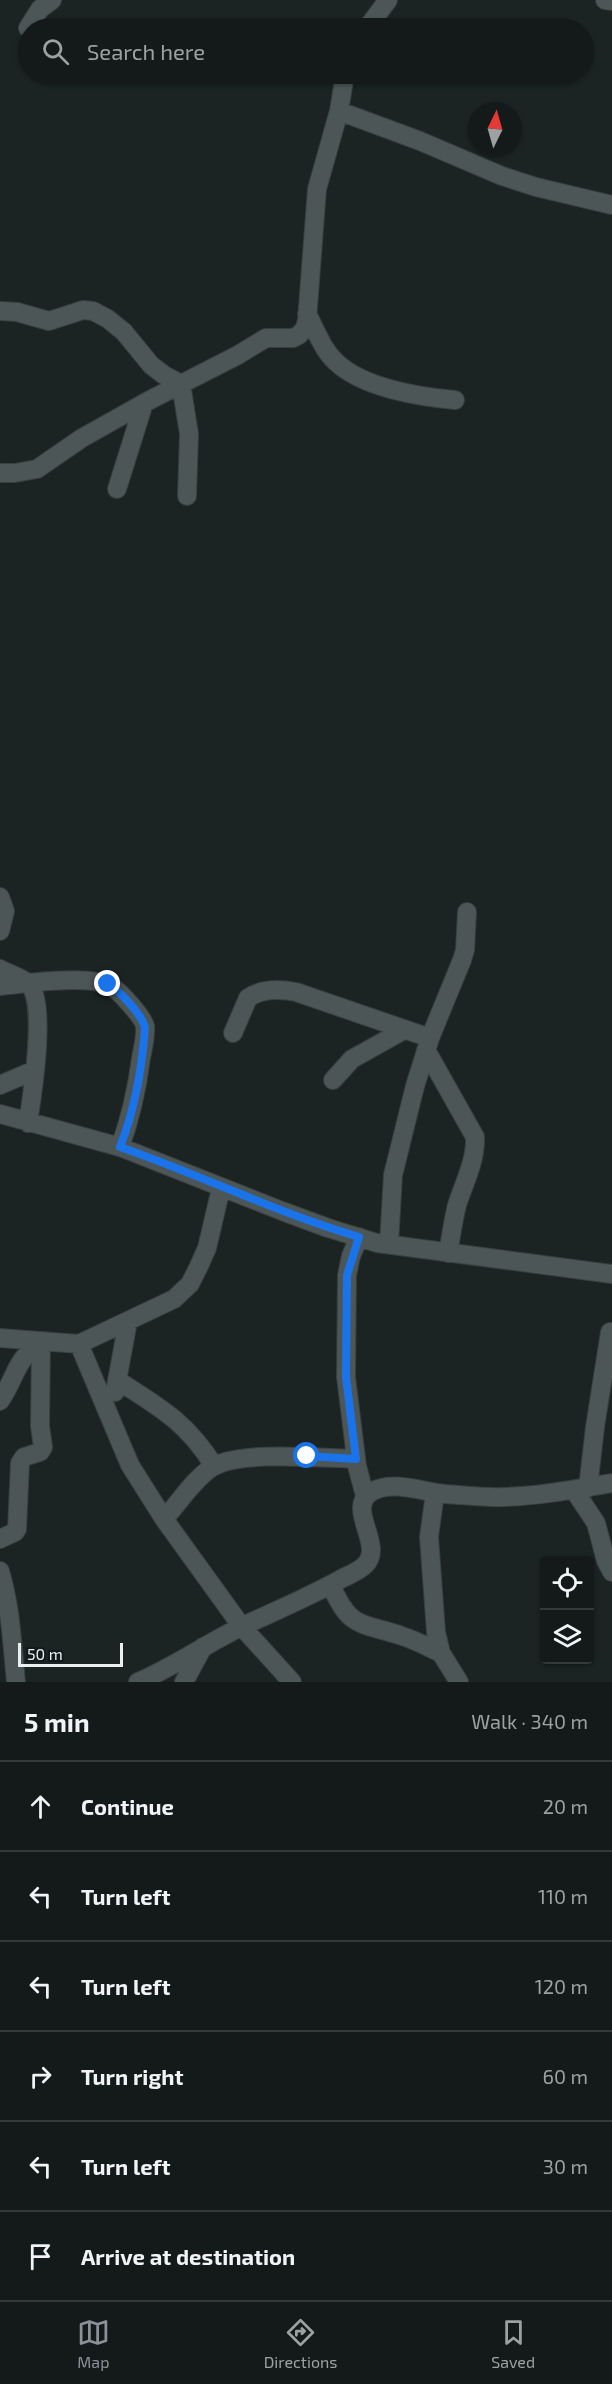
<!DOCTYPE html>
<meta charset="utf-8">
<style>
:root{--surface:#141a1a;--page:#1d2323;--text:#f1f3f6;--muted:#9da1a2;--line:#333839;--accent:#8c9099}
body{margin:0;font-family:"Exo 2",sans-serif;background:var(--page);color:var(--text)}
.controls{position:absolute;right:18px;bottom:18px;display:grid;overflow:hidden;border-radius:6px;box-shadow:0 2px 4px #0004}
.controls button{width:54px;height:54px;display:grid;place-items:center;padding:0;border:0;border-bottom:2px solid var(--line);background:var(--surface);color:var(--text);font:30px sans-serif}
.compass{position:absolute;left:468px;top:102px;width:54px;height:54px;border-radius:50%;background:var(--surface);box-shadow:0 2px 4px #0004;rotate:5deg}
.scale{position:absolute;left:18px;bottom:15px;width:105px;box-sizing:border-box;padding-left:6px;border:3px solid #eaf0f0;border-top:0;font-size:16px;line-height:21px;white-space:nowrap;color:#eaf0f0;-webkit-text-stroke:4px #111a1a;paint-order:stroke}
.stop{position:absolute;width:18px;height:18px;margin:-14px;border:4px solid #1a73e8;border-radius:50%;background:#fff}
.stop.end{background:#1a73e8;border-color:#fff;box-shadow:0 2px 6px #0008}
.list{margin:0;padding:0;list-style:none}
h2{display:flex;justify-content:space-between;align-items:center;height:78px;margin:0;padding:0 24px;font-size:26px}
h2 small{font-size:20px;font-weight:400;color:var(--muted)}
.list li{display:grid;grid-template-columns:39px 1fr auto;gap:18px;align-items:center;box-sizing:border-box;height:90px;padding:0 24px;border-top:2px solid var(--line)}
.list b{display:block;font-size:22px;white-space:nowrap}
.list em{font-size:20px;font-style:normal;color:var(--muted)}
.icon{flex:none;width:33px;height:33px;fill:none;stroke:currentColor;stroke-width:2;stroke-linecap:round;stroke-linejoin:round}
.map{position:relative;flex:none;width:612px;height:1682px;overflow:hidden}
.search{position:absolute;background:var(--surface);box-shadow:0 2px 4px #0004;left:18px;right:18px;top:18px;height:66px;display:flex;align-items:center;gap:15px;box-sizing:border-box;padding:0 21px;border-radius:33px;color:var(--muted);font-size:22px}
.sheet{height:618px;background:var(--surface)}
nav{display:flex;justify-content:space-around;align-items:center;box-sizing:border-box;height:84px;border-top:2px solid var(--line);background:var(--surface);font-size:16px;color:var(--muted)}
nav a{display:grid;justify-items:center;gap:3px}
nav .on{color:var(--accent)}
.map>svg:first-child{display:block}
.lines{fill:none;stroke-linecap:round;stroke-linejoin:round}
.minor-casing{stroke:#373f3f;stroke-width:20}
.minor{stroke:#4c5656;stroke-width:18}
.route{stroke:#1a73e8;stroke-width:8}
</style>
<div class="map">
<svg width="612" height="1682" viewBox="0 0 612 1682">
<rect width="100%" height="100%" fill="#1b2323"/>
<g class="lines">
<defs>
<path id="minor" d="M605 0 612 1
M28 28 40 9 52 0
M367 28 388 0
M339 111 420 141 502 176 536 187 612 205
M0 311 17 312 49 321 83 310 93 311 108 319 124 332 151 365 164 375 181 384 189 434 187 496
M307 314C316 330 322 349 336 362 363 388 420 397 455 400
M0 473H15L37 469 82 438 148 401 238 355 266 338H293L299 335 305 328 307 320 317 189 339 111 345 74
M117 489 144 403
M0 897 5 911 0 931
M0 969C9 974 21 977 29 984 47 1003 32 1097 28 1123
M0 986C26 983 86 975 109 985 118 989 143 1017 145 1026 146 1036 143 1048 141 1058 137 1089 131 1117 120 1147
M233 1033 248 998C261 989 280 989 296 992L430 1038
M426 1050 475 1137C476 1161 464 1183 457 1205 453 1221 451 1237 448 1253
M333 1080 352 1059 404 1030
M0 1085 35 1070
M0 1114 120 1147 282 1211 328 1228 377 1243 612 1274
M359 1237 351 1256 347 1275 346 1377 357 1466 365 1496
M389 1244 393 1175 415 1086 430 1038 462 960 465 950 467 912
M0 1338 79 1344 174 1299 190 1284 199 1266 207 1248 221 1188
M79 1344 130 1465 164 1519 242 1627 292 1682
M117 1380C159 1407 187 1422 214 1466
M115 1392 128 1321
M0 1401C17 1376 14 1361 41 1342
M588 1488 595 1427 610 1332
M574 1490 596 1523 606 1561 612 1572
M435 1493 429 1537 436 1632 441 1653 459 1682
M164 1519C179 1503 193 1480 211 1468 237 1450 323 1458 356 1459
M0 1539 15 1532 17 1529 20 1463 24 1457 40 1452 43 1447 40 1426 41 1342
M0 1571C11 1608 12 1644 16 1682
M331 1585C350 1630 361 1622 402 1636 415 1640 428 1647 441 1653
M138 1682C174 1667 207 1643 243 1626 275 1611 309 1597 341 1579 349 1575 359 1571 365 1565 386 1545 343 1507 373 1491 393 1480 423 1492 445 1494 464 1495 484 1498 504 1497 540 1496 576 1489 612 1483
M184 1682 203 1647"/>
</defs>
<use href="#minor" class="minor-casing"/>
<use href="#minor" class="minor"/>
</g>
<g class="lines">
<path class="route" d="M108 984C119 990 143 1016 145 1028 142 1068 135 1109 120 1147 201 1175 277 1213 359 1237L347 1275 346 1377 356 1459 307 1456"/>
</g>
</svg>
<div class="controls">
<button><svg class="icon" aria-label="locate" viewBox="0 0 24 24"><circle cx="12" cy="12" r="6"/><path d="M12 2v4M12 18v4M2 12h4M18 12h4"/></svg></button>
<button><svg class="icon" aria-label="layers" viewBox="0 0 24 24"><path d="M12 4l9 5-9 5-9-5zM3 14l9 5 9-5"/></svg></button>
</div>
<svg class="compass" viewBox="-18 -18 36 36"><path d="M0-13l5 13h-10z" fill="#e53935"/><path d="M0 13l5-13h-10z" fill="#9da1a2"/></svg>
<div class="scale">50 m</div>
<div class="stop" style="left:307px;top:1456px"></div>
<div class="stop end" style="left:108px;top:984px"></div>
<div class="search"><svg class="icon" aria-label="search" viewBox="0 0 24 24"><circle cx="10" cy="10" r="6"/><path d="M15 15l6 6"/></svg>Search here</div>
</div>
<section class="sheet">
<h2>5 min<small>Walk · 340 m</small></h2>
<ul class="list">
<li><svg class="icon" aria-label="ahead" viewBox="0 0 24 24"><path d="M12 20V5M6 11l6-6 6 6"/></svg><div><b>Continue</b></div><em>20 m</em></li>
<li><svg class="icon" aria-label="left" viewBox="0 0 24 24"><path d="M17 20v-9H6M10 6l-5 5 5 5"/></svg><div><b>Turn left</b></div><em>110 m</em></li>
<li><svg class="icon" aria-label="left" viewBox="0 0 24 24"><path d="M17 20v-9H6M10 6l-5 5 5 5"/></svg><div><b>Turn left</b></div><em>120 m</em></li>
<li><svg class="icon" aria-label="right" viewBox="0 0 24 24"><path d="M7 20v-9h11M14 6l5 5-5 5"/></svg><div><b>Turn right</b></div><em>60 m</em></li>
<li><svg class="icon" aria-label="left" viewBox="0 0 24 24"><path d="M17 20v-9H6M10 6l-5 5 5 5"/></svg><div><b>Turn left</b></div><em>30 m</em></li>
<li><svg class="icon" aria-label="arrive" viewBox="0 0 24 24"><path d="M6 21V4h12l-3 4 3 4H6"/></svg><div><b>Arrive at destination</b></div></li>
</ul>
</section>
<nav>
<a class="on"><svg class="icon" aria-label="map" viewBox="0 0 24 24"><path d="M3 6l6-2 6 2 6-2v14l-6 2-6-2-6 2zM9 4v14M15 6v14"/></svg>Map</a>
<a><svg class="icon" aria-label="directions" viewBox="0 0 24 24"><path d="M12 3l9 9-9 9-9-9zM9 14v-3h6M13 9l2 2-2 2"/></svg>Directions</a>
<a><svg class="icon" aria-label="saved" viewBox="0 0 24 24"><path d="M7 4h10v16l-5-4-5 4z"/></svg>Saved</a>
</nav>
